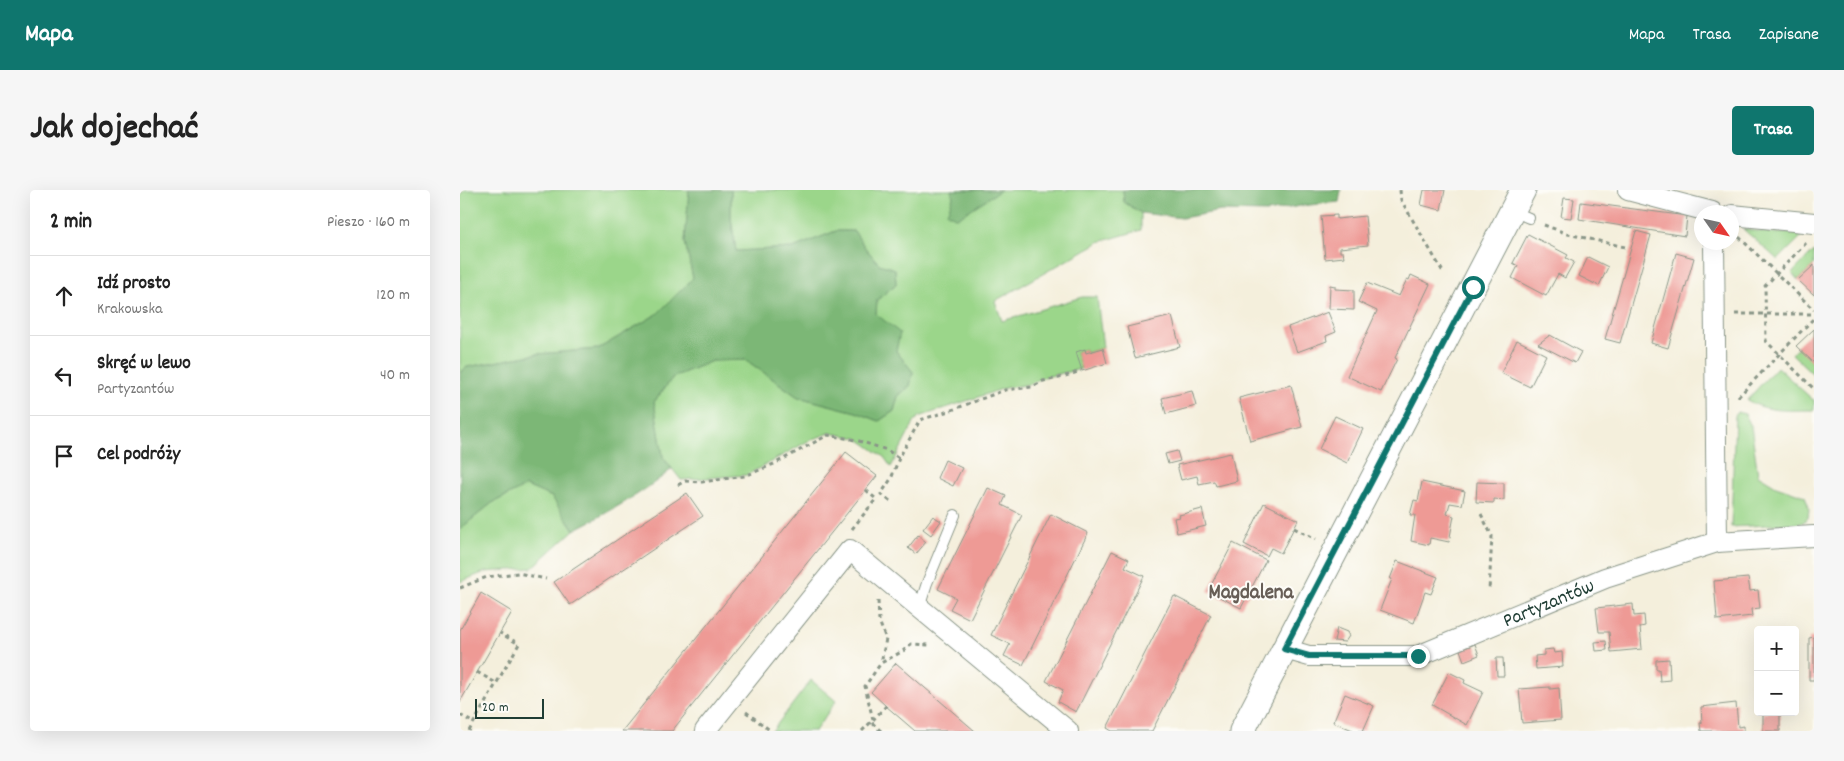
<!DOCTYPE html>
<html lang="pl">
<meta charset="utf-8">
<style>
:root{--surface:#fff;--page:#f6f6f6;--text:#222;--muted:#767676;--line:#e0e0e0;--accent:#0f766e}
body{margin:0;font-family:Dekko,sans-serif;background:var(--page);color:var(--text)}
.controls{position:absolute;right:15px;bottom:15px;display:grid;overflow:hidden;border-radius:5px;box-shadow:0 5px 20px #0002}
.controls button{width:45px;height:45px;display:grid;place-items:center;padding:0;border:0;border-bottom:1px solid var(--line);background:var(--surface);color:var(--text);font:25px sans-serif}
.compass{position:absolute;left:1234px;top:15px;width:45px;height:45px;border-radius:50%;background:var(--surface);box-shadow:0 5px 20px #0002;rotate:124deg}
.scale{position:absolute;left:15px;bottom:12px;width:69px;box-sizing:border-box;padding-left:5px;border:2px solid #1f3d34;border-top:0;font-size:14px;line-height:18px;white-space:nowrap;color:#1f3d34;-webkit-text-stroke:4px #fdfcf7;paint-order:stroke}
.stop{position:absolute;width:15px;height:15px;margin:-11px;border:4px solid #0f766e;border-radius:50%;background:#fff}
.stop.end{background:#0f766e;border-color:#fff;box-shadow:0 1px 5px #0008}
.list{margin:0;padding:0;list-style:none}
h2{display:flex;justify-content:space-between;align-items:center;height:65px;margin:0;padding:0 20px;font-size:21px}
h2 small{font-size:16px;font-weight:400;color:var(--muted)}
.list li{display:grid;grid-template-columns:32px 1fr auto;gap:15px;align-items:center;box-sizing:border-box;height:80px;padding:0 20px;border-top:1px solid var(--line)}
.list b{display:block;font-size:19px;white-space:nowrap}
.list p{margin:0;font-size:16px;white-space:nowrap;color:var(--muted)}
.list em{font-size:16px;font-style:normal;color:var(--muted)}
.icon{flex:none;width:28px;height:28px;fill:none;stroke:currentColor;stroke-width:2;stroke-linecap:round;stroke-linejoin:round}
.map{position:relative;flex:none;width:1354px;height:541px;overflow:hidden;border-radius:5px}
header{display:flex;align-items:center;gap:30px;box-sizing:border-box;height:70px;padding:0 25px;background:var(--accent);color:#fff}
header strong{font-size:24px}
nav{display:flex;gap:28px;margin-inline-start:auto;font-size:18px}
.intro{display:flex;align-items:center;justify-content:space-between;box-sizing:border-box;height:120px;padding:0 30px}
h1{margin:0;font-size:35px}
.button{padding:12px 22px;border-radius:5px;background:var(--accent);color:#fff;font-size:18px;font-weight:700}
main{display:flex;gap:30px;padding:0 30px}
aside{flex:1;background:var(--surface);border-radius:5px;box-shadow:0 5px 20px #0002}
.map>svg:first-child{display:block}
.green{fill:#9bd68a;stroke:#5d8a5f}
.forest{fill:#7cb776;stroke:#4e7a55}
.building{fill:#ee9a95}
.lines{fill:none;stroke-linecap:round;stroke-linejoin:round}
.service-casing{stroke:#8a9688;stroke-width:12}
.minor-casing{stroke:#8a9688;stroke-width:22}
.tertiary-casing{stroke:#8a9688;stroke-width:27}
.path{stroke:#8a9688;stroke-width:3;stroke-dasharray:4 4;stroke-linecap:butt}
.service{stroke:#fff;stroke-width:10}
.minor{stroke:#fff;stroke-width:20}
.tertiary{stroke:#fff;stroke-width:25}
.route{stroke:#0f766e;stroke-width:6}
.labels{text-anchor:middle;stroke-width:4;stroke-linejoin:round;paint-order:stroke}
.street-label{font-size:20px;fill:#1f3d34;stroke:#fdfcf7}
.neighbourhood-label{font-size:21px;font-weight:bold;fill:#675e56;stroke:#fdfcf7}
</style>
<header>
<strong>Mapa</strong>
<nav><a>Mapa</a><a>Trasa</a><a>Zapisane</a></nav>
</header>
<div class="intro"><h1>Jak dojechać</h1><a class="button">Trasa</a></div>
<main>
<aside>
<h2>2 min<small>Pieszo · 160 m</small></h2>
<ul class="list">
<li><svg class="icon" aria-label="ahead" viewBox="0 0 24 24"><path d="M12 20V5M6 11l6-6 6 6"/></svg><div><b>Idź prosto</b><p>Krakowska</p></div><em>120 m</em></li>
<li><svg class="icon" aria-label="left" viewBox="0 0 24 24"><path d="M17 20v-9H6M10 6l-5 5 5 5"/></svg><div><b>Skręć w lewo</b><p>Partyzantów</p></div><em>40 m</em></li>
<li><svg class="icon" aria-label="arrive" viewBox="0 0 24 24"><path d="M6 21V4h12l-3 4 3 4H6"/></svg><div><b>Cel podróży</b></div></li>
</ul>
</aside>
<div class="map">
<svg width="1354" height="541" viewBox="0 0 1354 541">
<rect width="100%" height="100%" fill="#fdfcf7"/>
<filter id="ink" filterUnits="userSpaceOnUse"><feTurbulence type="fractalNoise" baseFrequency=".02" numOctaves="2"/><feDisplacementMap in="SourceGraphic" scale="10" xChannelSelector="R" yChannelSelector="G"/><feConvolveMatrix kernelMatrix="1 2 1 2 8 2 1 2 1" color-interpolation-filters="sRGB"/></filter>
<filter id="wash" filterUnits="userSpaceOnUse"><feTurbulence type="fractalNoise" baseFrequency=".0096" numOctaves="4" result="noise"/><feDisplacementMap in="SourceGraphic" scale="20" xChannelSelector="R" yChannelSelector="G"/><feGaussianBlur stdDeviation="1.12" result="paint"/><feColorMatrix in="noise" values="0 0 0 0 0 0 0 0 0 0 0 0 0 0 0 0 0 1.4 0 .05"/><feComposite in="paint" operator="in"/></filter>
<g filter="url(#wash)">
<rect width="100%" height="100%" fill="#f4efdc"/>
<path class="green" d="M6 0H229L225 52 233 88 197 124 138 159 78 164 7 177 0 183V4Z
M271 0H663L664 12 681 23V40L639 52 535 111 542 131 622 107H637L643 158 626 163 625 159 616 162 621 179 581 188 571 194 545 198 459 227 455 231 431 277 424 267 397 248 370 243 350 250 287 285 221 290 203 267 194 212 213 187 252 171 286 170 338 207 396 222 419 231 434 221 438 206 450 196 453 182 436 161 439 143 416 125 417 110 436 94 435 79 419 74 406 59 394 41H376L333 58 276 61 271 28Z
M1283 39 1312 43H1345L1318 70Z
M1354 61V75L1338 90 1332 83Z
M1338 157 1354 173V185L1332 164Z
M1317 177 1352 209 1354 210V220C1330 220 1308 223 1287 210Z
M1277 222 1285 224 1291 236 1298 285 1316 296 1345 306 1349 318 1348 328 1342 333 1271 337 1275 226Z
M66 296 92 307 114 340 72 378 25 382 0 392V339L32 313Z
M351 490 376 511 355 541H312Z"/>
<path class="forest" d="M229 0H271V28L276 61 333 58 376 41H394L406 59 419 74 435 79 436 94 417 110 416 124 440 143 436 161 453 182 450 196 438 206 434 221 419 231 396 222 338 207 286 170 252 171 213 187 194 212 203 267 212 279C182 304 149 322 114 340L92 307 66 296 32 313 0 339V183L7 177 78 164 138 159 197 124 233 88 225 52Z
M491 0H541L497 28 487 23 493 7Z
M663 0H881L879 12 840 16 808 22 761 21 722 28 681 23 664 12Z"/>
<g id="blocks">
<path class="building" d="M964 0H985L981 20 961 15Z
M1104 8 1114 9 1111 28 1101 27Z
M1121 12 1227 26 1225 46 1119 29Z
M877 25V29L905 26 908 55 880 58V62H883L884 67 865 69 861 26Z
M1176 41 1191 45 1160 153 1145 149Z
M1068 44 1108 65 1106 68 1114 72 1105 88 1098 84 1086 106 1052 88 1058 76 1053 73Z
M1216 63 1234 68 1208 158 1191 153Z
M1128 67 1148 77 1139 96 1119 86Z
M1354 75V105L1338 90Z
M951 85 970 94 935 168 937 169 921 202 887 186 917 121 898 112 907 93 939 106 947 89 949 90Z
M870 95 875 96V99L894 100V120L869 119Z
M868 122 876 142 866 146 867 151 837 162 828 137Z
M712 126 720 157 675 168 667 137Z
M1354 139V173L1336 156Z
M1090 145 1121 162 1115 173 1078 154Z
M1057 150 1086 165 1070 197 1041 183Z
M643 158 647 173 622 181 616 162 625 159 626 163Z
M831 195 842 237 790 251 779 208Z
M732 201 736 216 706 224 702 208Z
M875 226 903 239 887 273 859 259Z
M717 261 720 271 708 274 705 264Z
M386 262 417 286 231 517 212 541H162Z
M771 263 777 291 756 296 754 291 739 294 737 286 721 290 717 275Z
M485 270 502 278 493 296 477 288Z
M962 292 1005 301 1002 315 990 313 987 324 994 326 989 352 970 348 969 355 951 351 955 325H950L954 310 958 311Z
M1017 292 1044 293V310L1034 309V313L1016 312Z
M528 298 546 306 542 315 562 325 510 429 490 419 496 408 478 399Z
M227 303 243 326 110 415 94 392Z
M804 313 838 330 821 363 811 358 807 366 784 354Z
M742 319 746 336 717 343 714 328 720 327 719 325Z
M591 324 628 343 563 475 544 466 550 454 531 445Z
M473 326 481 331 471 345 463 339Z
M458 345 466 352 456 364 448 358Z
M773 353 806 370 781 418 748 401Z
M652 361 669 369 665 377 684 386 616 522 598 512 603 500 586 491Z
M937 371 978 387 971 404 965 402 954 433 920 420 932 389H930Z
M1288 388 1290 401 1298 400 1300 418 1291 419 1292 426 1257 430 1254 391Z
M21 403 52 422 0 512V440Z
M714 406 751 425 692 541H652L647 538Z
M1173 414 1174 426 1184 425 1185 436 1180 437 1182 459 1151 462 1149 442H1139L1136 418Z
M877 438 887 442 889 446 885 452 874 451Z
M1354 447V490H1349V448Z
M1146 451 1147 460 1136 461 1135 452Z
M1015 454 1019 465 1004 471 1000 460Z
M1093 459 1094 463 1102 462 1103 477 1076 479 1075 466 1084 465V460Z
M1036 468H1043L1044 486H1037Z
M1209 469 1210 490 1200 491 1199 479H1196V470Z
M436 473 515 541H455L426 516 411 502Z
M989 482 1005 490 1004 493 1023 502 1007 535 972 515Z
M1090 497V499L1099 498 1101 530 1062 533 1059 499Z
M885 504 914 516 903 541H895L873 532Z
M1276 513 1278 537 1284 536V541H1241L1240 533H1242L1241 517Z
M1303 522H1320V541H1303Z"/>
</g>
</g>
<g filter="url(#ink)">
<use href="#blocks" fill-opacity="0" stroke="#8a9688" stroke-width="1"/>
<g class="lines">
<defs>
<path id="service" d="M1053 21 1069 28
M459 418 467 393 495 325"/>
<g id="minor">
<path d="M1168 0 1252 22"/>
<path d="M1272 25 1354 33"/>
<path d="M1254 52 1257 352"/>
<path id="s1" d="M825 459 849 466H958L1145 388 1257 352 1354 346"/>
<path d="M245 541 390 360 608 541"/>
</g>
<path id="tertiary" d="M782 541 1063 0"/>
</defs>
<use href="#service" class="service-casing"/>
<use href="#minor" class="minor-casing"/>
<use href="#tertiary" class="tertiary-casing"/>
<path class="path" d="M940 0 941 10 983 82
M1084 35 1108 44 1165 57
M1279 47 1354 120
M1346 53 1305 96 1306 151 1354 199
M1275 124H1354
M1278 207 1354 128
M218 295 225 291 242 292 285 286 314 274 368 245 396 250 427 260 439 268
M430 311 421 304 431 289 439 268 460 230 489 221 545 200 572 197 583 191 599 188 621 181
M1021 324 1032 346 1029 401
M834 338 856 349
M392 339 416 309 406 300
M0 398 27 387 58 383 86 389
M418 411 419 431 426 449 421 473
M17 482 36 493
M286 522 311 541
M0 525 14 533
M413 530 405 496 421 473 443 461 451 454 469 455
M9 541 59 454 40 443
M402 541 411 532
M421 541 411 532 426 516"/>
<use href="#service" class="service"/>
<use href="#minor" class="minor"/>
<use href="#tertiary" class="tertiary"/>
</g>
</g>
<g class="lines" filter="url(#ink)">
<path class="route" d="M958 466H849L824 459 1013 97"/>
</g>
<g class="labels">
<g class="street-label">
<text dy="7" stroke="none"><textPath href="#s1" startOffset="275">Partyzantów</textPath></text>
</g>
<g class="neighbourhood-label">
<text x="791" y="408">Magdalena</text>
</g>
</g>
</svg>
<div class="controls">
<button>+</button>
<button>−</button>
</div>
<svg class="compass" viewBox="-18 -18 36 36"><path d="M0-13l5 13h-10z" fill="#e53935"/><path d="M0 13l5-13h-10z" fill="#767676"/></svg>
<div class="scale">20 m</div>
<div class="stop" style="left:1013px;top:97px"></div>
<div class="stop end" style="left:958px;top:466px"></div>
</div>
</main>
